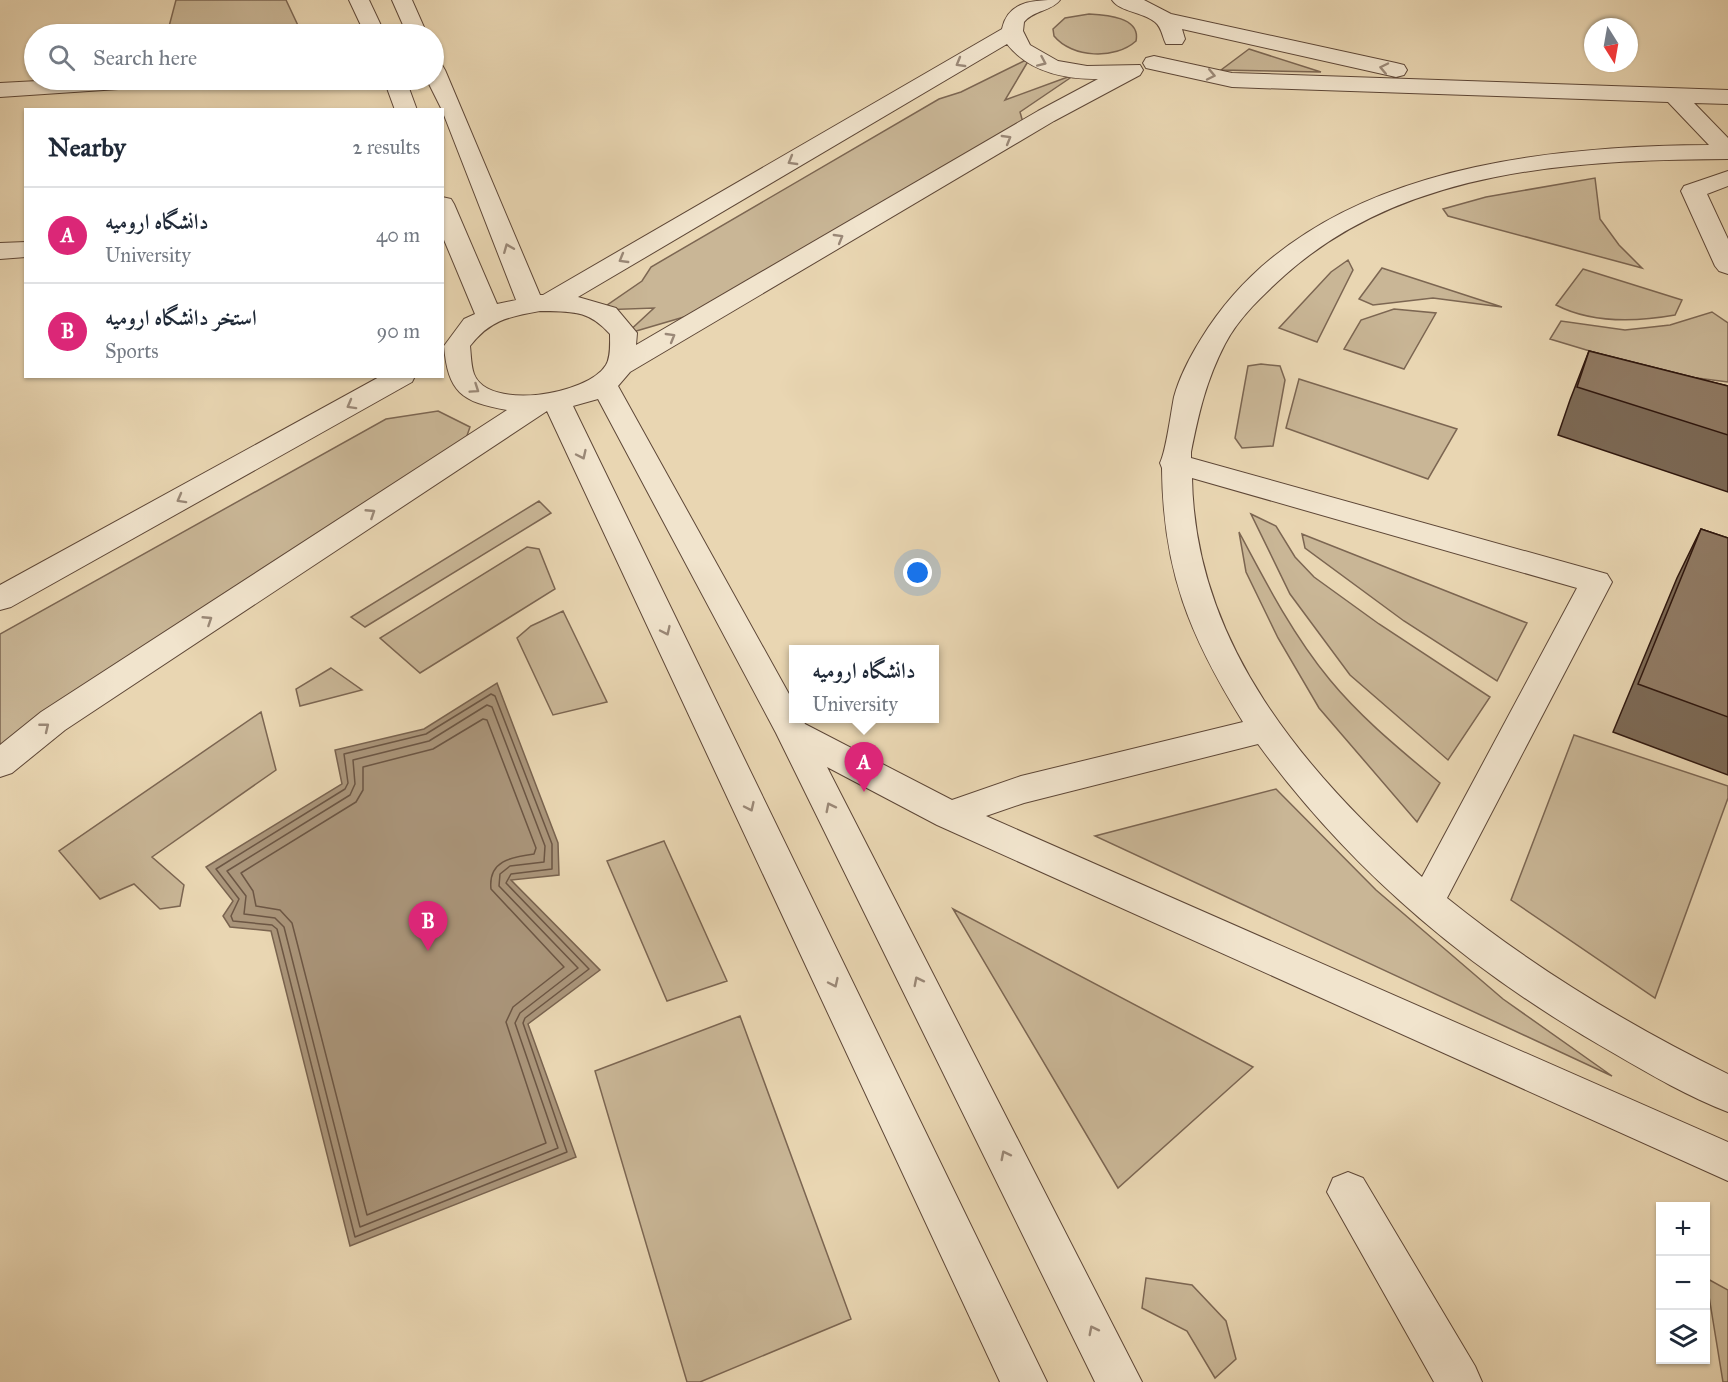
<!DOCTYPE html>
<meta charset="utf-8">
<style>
:root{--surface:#fff;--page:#f6f6f7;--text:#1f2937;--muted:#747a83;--line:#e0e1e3;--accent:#db2777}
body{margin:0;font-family:"IM FELL Great Primer",Amiri,serif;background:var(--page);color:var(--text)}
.controls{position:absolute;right:18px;bottom:18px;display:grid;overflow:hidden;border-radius:0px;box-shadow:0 2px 4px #0004}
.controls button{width:54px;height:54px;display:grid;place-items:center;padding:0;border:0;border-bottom:2px solid var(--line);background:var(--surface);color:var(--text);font:30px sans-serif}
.compass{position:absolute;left:1584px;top:18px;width:54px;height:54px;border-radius:50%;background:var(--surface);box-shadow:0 2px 4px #0004;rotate:169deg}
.you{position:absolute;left:918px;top:573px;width:21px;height:21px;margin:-15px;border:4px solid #fff;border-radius:50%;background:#1a73e8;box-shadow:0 0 0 9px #1a73e833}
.badge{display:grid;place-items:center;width:39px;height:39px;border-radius:50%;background:var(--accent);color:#fff;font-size:20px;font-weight:700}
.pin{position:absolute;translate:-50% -50px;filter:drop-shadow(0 2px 3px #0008)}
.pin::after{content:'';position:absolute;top:32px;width:21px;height:18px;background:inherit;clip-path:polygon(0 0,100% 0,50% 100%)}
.popup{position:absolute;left:789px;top:645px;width:150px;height:78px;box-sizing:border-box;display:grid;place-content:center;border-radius:0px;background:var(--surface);filter:drop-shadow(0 2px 4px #0005);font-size:20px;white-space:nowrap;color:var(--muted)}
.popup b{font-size:22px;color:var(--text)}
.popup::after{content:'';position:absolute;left:50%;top:100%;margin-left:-12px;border:12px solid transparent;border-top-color:var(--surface)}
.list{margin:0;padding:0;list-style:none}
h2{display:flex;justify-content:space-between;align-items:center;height:78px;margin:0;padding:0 24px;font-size:26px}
h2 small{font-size:20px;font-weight:400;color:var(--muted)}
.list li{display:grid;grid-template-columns:39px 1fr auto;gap:18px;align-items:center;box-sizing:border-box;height:96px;padding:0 24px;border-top:2px solid var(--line)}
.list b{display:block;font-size:22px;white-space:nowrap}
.list p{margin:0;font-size:20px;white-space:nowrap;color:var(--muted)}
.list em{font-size:20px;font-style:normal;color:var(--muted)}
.icon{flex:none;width:33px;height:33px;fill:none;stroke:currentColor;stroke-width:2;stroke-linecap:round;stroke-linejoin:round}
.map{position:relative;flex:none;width:1728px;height:1382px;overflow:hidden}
.search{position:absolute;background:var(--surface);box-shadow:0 2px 4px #0004;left:24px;top:24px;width:420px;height:66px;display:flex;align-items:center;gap:15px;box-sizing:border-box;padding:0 21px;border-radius:33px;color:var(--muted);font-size:22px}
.panel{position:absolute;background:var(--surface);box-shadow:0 2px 4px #0004;left:24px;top:108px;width:420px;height:270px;border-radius:0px}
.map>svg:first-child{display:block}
.green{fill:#c9b696;stroke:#7c6652;stroke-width:1.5}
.water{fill:#aa957a;stroke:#79634f;stroke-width:1.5}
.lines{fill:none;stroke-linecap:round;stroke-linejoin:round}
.shore{stroke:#6c5644;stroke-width:1.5}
.minor-casing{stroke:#5e4737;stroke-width:2}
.minor{fill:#f1e4cd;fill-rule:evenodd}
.wall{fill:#7c6955;stroke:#2f170e;stroke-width:1.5}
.building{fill:#907a63;stroke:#2f170e;stroke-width:1.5}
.oneway{stroke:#9a8877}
</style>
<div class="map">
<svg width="1728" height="1382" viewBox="0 0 1728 1382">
<rect width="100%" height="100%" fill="#e9d6b2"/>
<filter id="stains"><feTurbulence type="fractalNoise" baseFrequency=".00333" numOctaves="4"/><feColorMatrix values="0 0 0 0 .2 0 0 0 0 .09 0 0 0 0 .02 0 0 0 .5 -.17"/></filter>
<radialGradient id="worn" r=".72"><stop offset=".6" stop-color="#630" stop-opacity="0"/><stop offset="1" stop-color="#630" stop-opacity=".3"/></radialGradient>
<path class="green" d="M176 0H286L302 34H167Z
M1089 14C1106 15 1141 17 1136 41 1115 60 1072 58 1054 36L1053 29 1065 18Z
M1249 49 1321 72 1221 70Z
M1030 58 1005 100 1076 74 1020 112 1024 126 718 307 626 334 654 308 600 310 642 281 651 267 939 99 961 92Z
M1595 178 1600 219 1619 245 1642 268 1448 216 1443 209 1486 197Z
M1348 260 1353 270 1317 342 1279 328 1331 272Z
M1382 268 1502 307 1433 298 1373 305 1359 299Z
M1583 269 1682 300 1675 315C1636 322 1591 323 1556 305Z
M1394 309 1436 313 1404 369 1344 349 1361 320Z
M1712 312 1728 323V382L1666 374 1550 339 1561 321 1625 330 1670 325Z
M1261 364 1280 366 1285 380 1273 446 1242 448 1235 438 1248 366Z
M1299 379 1457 429 1428 479 1286 428Z
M438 411 470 427 463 447 0 746V634L386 419Z
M539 501 551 513 365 627 351 617Z
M1251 514 1276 526 1295 557 1314 577 1379 624 1490 697 1448 760 1350 675 1290 594Z
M1239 532C1266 583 1293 635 1330 680 1362 719 1402 751 1440 783L1417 822 1319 708 1278 638 1246 572Z
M1302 534 1527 623 1497 681 1404 621 1305 548Z
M527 547 539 549 555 589 420 673 380 638Z
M563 611 607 702 553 715 517 638 531 626Z
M331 668 362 690 300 706 296 689Z
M261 712 276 770 152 857 184 885 180 906 160 909 134 884 100 899 59 851Z
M1574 735 1728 786V798L1655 998 1511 900Z
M1276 789 1376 890 1503 999 1612 1076 1095 836Z
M664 841 727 981 667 1001 607 861Z
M953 909 1253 1067 1118 1188Z
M740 1016 851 1319 700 1382H687L595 1071Z
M1146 1278 1192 1285 1226 1321 1236 1359 1215 1378 1187 1331 1142 1308Z
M1706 1278 1728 1290V1382H1723Z"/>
<path class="water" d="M497 683 558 843 559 875 511 880 600 970 528 1024 576 1157 350 1246 271 931 230 927 223 916 233 901 206 867 342 784 335 750 424 729Z"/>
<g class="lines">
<path class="shore" d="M491 694 495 696 552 844V869L511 874 506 883 589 969 525 1018 523 1023 567 1152 355 1237 277 929 272 925 233 921 231 916 239 899 216 869 345 789 348 783 344 754 426 734Z
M487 705 492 707 545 846 544 862 510 866 500 874 499 886 578 968 520 1013 515 1023 558 1148 360 1227 284 927 275 918 244 914 246 896 227 871 350 795 355 784 353 760 429 741Z
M483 719 487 720 536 848 534 854C511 857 488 861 491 889L564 967 513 1007 506 1022 546 1143 367 1215 292 923 280 910 256 906 253 891 241 873 356 802 363 790V767L433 749Z"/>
<defs>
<path id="minor" d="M349 0H369L385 34H365Z
M392 0H412L427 34H407Z
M1060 0C1052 11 1034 10 1024 22L1023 31 1030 45 1058 61 1087 66 1140 65 1143 70 1140 75 1054 121 630 372 618 386 794 703V718H802L805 724 952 800 1021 776 1243 722C1189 635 1163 571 1162 468L1160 463C1166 452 1171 412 1174 397 1179 378 1191 355 1201 339 1304 171 1531 146 1709 145L1668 102 1232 87 1146 68 1143 63 1146 58 1154 56 1232 73 1728 90V104L1694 103 1728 138V159C1575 160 1405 168 1285 275 1263 295 1239 317 1225 344 1206 381 1199 412 1191 452V458L1607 574 1612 582 1447 898C1534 968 1628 1025 1728 1074V1112C1689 1097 1651 1075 1615 1054 1474 974 1354 875 1258 744L1024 803 986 816 1728 1142V1181L937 825 827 767 1142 1382H1095L776 733 598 399 573 406 1047 1382H1000L547 411 65 730 12 773 0 777V745L41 712 507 410C461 402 448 392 444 346L464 319 475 314 442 235V197L451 199 454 204 497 304 516 300 442 110 427 80H434V64L442 65 445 70 540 295H543L1002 29C1008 0 1035 0 1060 0ZM1007 44C1029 72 1064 79 1098 79L1038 111 636 345 637 333 616 308 578 297ZM540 311C571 312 588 309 610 334 610 344 611 357 606 365 588 395 488 411 474 374 471 366 471 355 470 346 490 320 508 317 540 311ZM1192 478 1577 588 1422 877C1304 770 1195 645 1192 478Z
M1112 0H1144L1171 14 1396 63 1404 65 1407 70 1404 75 1396 77 1182 29 1185 39 1182 44H1166C1162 36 1162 28 1155 22 1143 12 1120 12 1112 0Z
M57 80H159L156 85 148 87 0 97V83Z
M384 80H406L417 110H395Z
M1728 171V186L1707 194 1728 239V274L1719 271 1715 266 1681 191 1684 186Z
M26 242V257L0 259V243Z
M381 376H415L412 382 11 607 0 610V585Z
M1348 1172 1363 1178 1475 1366 1482 1382H1434L1327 1192 1333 1178Z"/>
</defs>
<use href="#minor" class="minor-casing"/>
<use href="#minor" class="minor"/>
</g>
<path class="wall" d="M1589 351 1728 386V492L1558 435 1570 400Z
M1701 529 1728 538V775L1613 732 1677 578Z"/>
<path class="building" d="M1589 351 1728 386V435L1577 387Z
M1701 529 1728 538V717L1638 684Z"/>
<defs><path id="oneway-chevron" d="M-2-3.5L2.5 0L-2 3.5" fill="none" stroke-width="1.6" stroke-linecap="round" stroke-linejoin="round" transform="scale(1.5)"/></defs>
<g class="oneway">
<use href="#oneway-chevron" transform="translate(1042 62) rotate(24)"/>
<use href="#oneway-chevron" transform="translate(960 63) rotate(150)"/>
<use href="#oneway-chevron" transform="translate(1384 68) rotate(-168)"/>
<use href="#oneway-chevron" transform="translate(1211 75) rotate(12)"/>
<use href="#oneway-chevron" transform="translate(1007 139) rotate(-30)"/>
<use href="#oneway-chevron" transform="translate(792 161) rotate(150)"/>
<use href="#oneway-chevron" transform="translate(839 238) rotate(-30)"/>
<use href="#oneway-chevron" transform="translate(508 248) rotate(-112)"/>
<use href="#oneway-chevron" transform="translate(623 259) rotate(150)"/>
<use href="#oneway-chevron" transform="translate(671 337) rotate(-30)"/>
<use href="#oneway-chevron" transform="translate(475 389) rotate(34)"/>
<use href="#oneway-chevron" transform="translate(351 405) rotate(151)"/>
<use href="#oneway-chevron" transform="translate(582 455) rotate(65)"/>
<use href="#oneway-chevron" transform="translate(181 499) rotate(151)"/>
<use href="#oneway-chevron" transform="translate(371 513) rotate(-33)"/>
<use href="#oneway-chevron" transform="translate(208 620) rotate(-33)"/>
<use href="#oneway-chevron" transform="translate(666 631) rotate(65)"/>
<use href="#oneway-chevron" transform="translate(45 727) rotate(-39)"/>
<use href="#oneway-chevron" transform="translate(750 807) rotate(65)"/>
<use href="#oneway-chevron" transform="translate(830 807) rotate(-117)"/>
<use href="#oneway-chevron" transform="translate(918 981) rotate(-117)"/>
<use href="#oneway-chevron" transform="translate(834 983) rotate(65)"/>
<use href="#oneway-chevron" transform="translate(1005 1155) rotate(-117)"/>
<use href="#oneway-chevron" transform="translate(1093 1330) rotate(-117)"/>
</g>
<rect width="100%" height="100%" filter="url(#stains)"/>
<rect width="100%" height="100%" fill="url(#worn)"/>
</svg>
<div class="controls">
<button>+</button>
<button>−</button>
<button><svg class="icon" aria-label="layers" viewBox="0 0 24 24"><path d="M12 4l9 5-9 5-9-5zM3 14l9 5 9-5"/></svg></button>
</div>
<svg class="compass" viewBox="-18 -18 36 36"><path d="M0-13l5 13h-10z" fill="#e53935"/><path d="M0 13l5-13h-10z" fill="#747a83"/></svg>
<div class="you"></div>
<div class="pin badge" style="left:864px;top:792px">A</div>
<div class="popup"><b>دانشگاه ارومیه</b>University</div>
<div class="pin badge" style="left:428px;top:951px">B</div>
<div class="search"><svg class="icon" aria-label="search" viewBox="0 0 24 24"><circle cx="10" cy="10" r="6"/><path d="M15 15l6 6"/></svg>Search here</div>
<section class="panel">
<h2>Nearby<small>2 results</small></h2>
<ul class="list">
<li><span class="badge">A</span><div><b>دانشگاه ارومیه</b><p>University</p></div><em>40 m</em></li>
<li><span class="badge">B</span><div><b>استخر دانشگاه ارومیه</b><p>Sports</p></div><em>90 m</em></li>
</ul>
</section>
</div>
